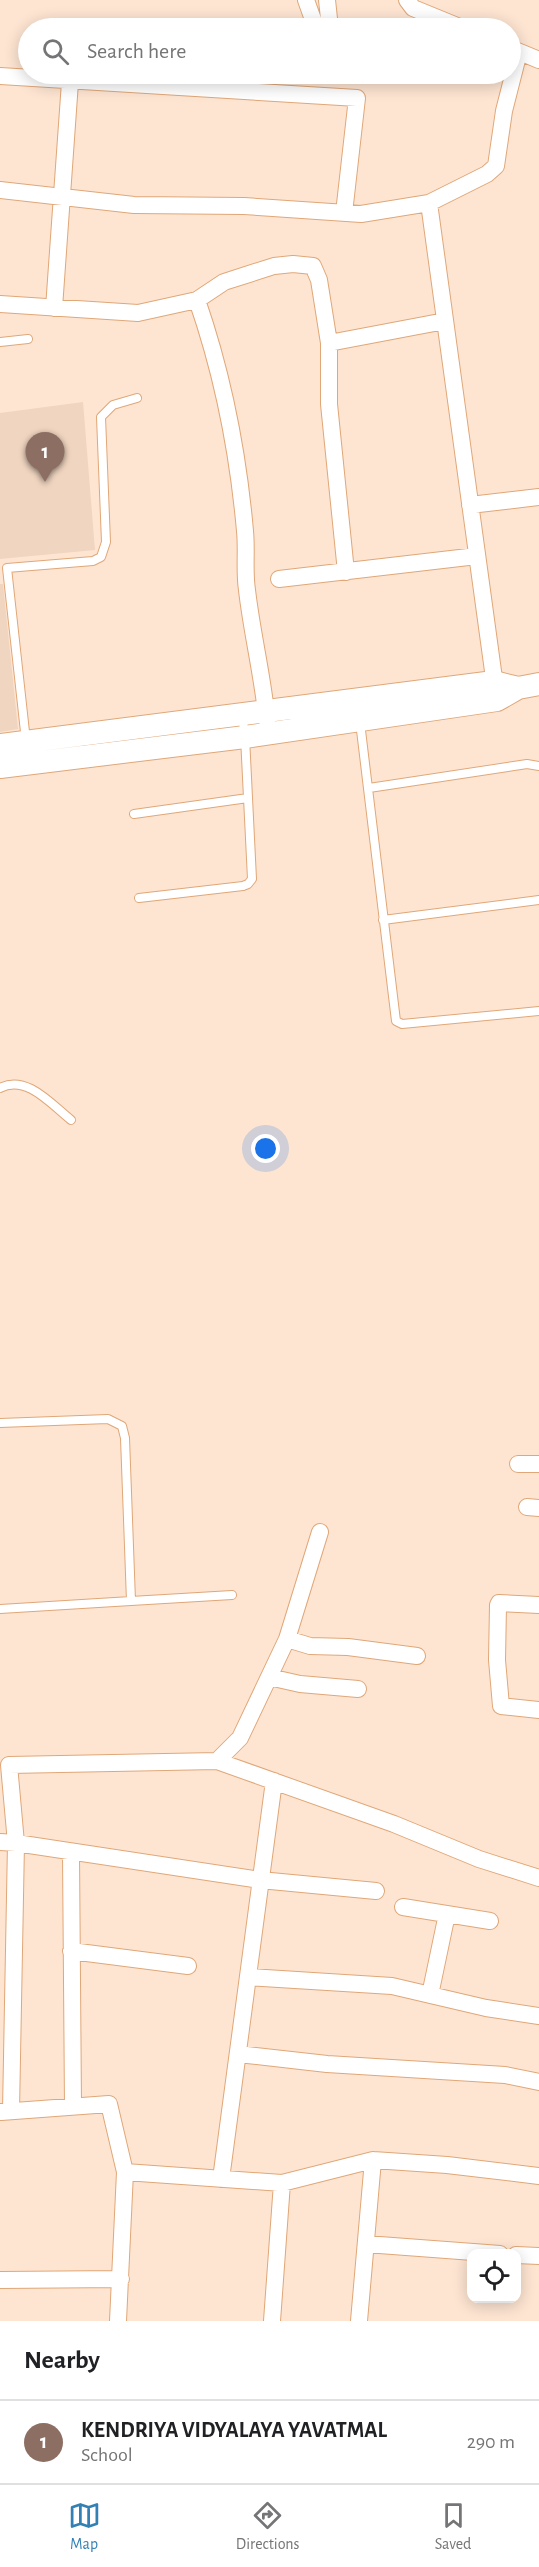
<!DOCTYPE html>
<style>
:root{--surface:#fff;--page:#f6f6f6;--text:#202124;--muted:#757577;--line:#e0e0e0;--accent:#3381b4}
body{margin:0;font-family:"Alegreya Sans",sans-serif;background:var(--page);color:var(--text)}
.controls{position:absolute;right:18px;bottom:18px;display:grid;overflow:hidden;border-radius:12px;box-shadow:0 3px 15px #0003}
.controls button{width:54px;height:54px;display:grid;place-items:center;padding:0;border:0;border-bottom:2px solid var(--line);background:var(--surface);color:var(--text);font:30px sans-serif}
.you{position:absolute;left:266px;top:1149px;width:21px;height:21px;margin:-15px;border:4px solid #fff;border-radius:50%;background:#1a73e8;box-shadow:0 0 0 9px #1a73e833}
.badge{display:grid;place-items:center;width:39px;height:39px;border-radius:50%;background:var(--accent);color:#fff;font-size:20px;font-weight:700}
.pin{position:absolute;translate:-50% -50px;filter:drop-shadow(0 2px 3px #0008)}
.pin::after{content:'';position:absolute;top:32px;width:21px;height:18px;background:inherit;clip-path:polygon(0 0,100% 0,50% 100%)}
.list{margin:0;padding:0;list-style:none}
h2{display:flex;justify-content:space-between;align-items:center;height:78px;margin:0;padding:0 24px;font-size:26px}
h2 small{font-size:20px;font-weight:400;color:var(--muted)}
.list li{display:grid;grid-template-columns:39px 1fr auto;gap:18px;align-items:center;box-sizing:border-box;height:84px;padding:0 24px;border-top:2px solid var(--line)}
.list b{display:block;font-size:22px;white-space:nowrap}
.list p{margin:0;font-size:20px;white-space:nowrap;color:var(--muted)}
.list em{font-size:20px;font-style:normal;color:var(--muted)}
.icon{flex:none;width:33px;height:33px;fill:none;stroke:currentColor;stroke-width:2;stroke-linecap:round;stroke-linejoin:round}
.map{position:relative;flex:none;width:539px;height:2321px;overflow:hidden}
.search{position:absolute;background:var(--surface);box-shadow:0 3px 15px #0003;left:18px;right:18px;top:18px;height:66px;display:flex;align-items:center;gap:15px;box-sizing:border-box;padding:0 21px;border-radius:33px;color:var(--muted);font-size:22px}
.sheet{height:162px;background:var(--surface)}
nav{display:flex;justify-content:space-around;align-items:center;box-sizing:border-box;height:84px;border-top:2px solid var(--line);background:var(--surface);font-size:16px;color:var(--muted)}
nav a{display:grid;justify-items:center;gap:3px}
nav .on{color:var(--accent)}
.map>svg:first-child{display:block}
.built{fill:#f0d5c0}
.lines{fill:none;stroke-linecap:round;stroke-linejoin:round}
.lane-casing{stroke:#e0a778;stroke-width:10}
.street-casing{stroke:#e0a778;stroke-width:18}
.secondary-casing{stroke:#e0a778;stroke-width:24}
.lane{stroke:#fff;stroke-width:8}
.street{stroke:#fff;stroke-width:16}
.secondary{stroke:#fff;stroke-width:22}
</style>
<div class="map">
<svg width="539" height="2321" viewBox="0 0 539 2321">
<rect width="100%" height="100%" fill="#fee5d2"/>
<path class="built" d="M83 402 95 550 0 559V413Z
M0 584H3L18 729 0 732Z"/>
<g class="lines">
<defs>
<path id="lane" d="M0 342 28 339
M360 722 396 1021 402 1024 539 1011
M26 741 7 568 93 561 101 557 106 542 101 417 113 405 137 398
M369 788 527 764 539 766
M134 814 248 798
M139 898 243 886 248 884 252 879 245 737 242 714
M383 920 539 900
M0 1088C26 1074 51 1104 71 1120
M0 1423 108 1419 122 1426 125 1438 131 1601 0 1609
M131 1601 232 1595"/>
<path id="street" d="M306 0 316 28
M327 0 330 28
M407 0 413 8 462 28
M510 48 539 60
M0 76 357 98 344 213
M0 190 134 205 244 206 361 214 429 203 496 693
M429 203 487 174 496 166 504 111 519 52
M197 300C223 375 238 452 245 531 247 551 244 571 247 590 252 634 263 677 267 721
M0 304 138 313 197 300 224 282 274 266 293 264 313 266 319 280 329 343V404L346 572
M54 308 70 82
M329 343 445 321
M470 505 539 497
M279 579 477 556
M518 1464H539
M527 1507 539 1508
M539 1605 499 1603 498 1605 497 1660 501 1706 539 1710
M287 1639 310 1646 348 1647 417 1656
M269 1677 300 1684 358 1689
M217 1761 240 1738 287 1639 320 1532
M0 1842 16 1843 9 1765 217 1761 394 1824 479 1859 539 1878
M71 1853 73 2106
M403 1907 490 1921
M71 1951 188 1966
M248 1977 392 1986 486 2008 539 2016
M430 1995 447 1914
M238 2054 327 2064 505 2075 539 2082
M11 2111 16 1843 260 1880 376 1891
M1 2112 109 2104 125 2172
M221 2179 274 1781
M366 2244 500 2254
M516 2255 539 2256
M0 2280 121 2279
M118 2321 125 2172 282 2183 373 2160 447 2165 539 2176
M272 2321 282 2183
M359 2321 373 2160"/>
<path id="secondary" d="M0 745 494 682 518 688
M0 767 245 737 497 700 518 688 539 684"/>
</defs>
<use href="#lane" class="lane-casing"/>
<use href="#street" class="street-casing"/>
<use href="#secondary" class="secondary-casing"/>
<use href="#lane" class="lane"/>
<use href="#street" class="street"/>
<use href="#secondary" class="secondary"/>
</g>
</svg>
<div class="controls">
<button><svg class="icon" aria-label="locate" viewBox="0 0 24 24"><circle cx="12" cy="12" r="6"/><path d="M12 2v4M12 18v4M2 12h4M18 12h4"/></svg></button>
</div>
<div class="you"></div>
<div class="pin badge" style="left:45px;top:482px;background:#8d6e63">1</div>
<div class="search"><svg class="icon" aria-label="search" viewBox="0 0 24 24"><circle cx="10" cy="10" r="6"/><path d="M15 15l6 6"/></svg>Search here</div>
</div>
<section class="sheet">
<h2>Nearby<small></small></h2>
<ul class="list">
<li><span class="badge" style="background:#8d6e63">1</span><div><b>KENDRIYA VIDYALAYA YAVATMAL</b><p>School</p></div><em>290 m</em></li>
</ul>
</section>
<nav>
<a class="on"><svg class="icon" aria-label="map" viewBox="0 0 24 24"><path d="M3 6l6-2 6 2 6-2v14l-6 2-6-2-6 2zM9 4v14M15 6v14"/></svg>Map</a>
<a><svg class="icon" aria-label="directions" viewBox="0 0 24 24"><path d="M12 3l9 9-9 9-9-9zM9 14v-3h6M13 9l2 2-2 2"/></svg>Directions</a>
<a><svg class="icon" aria-label="saved" viewBox="0 0 24 24"><path d="M7 4h10v16l-5-4-5 4z"/></svg>Saved</a>
</nav>
